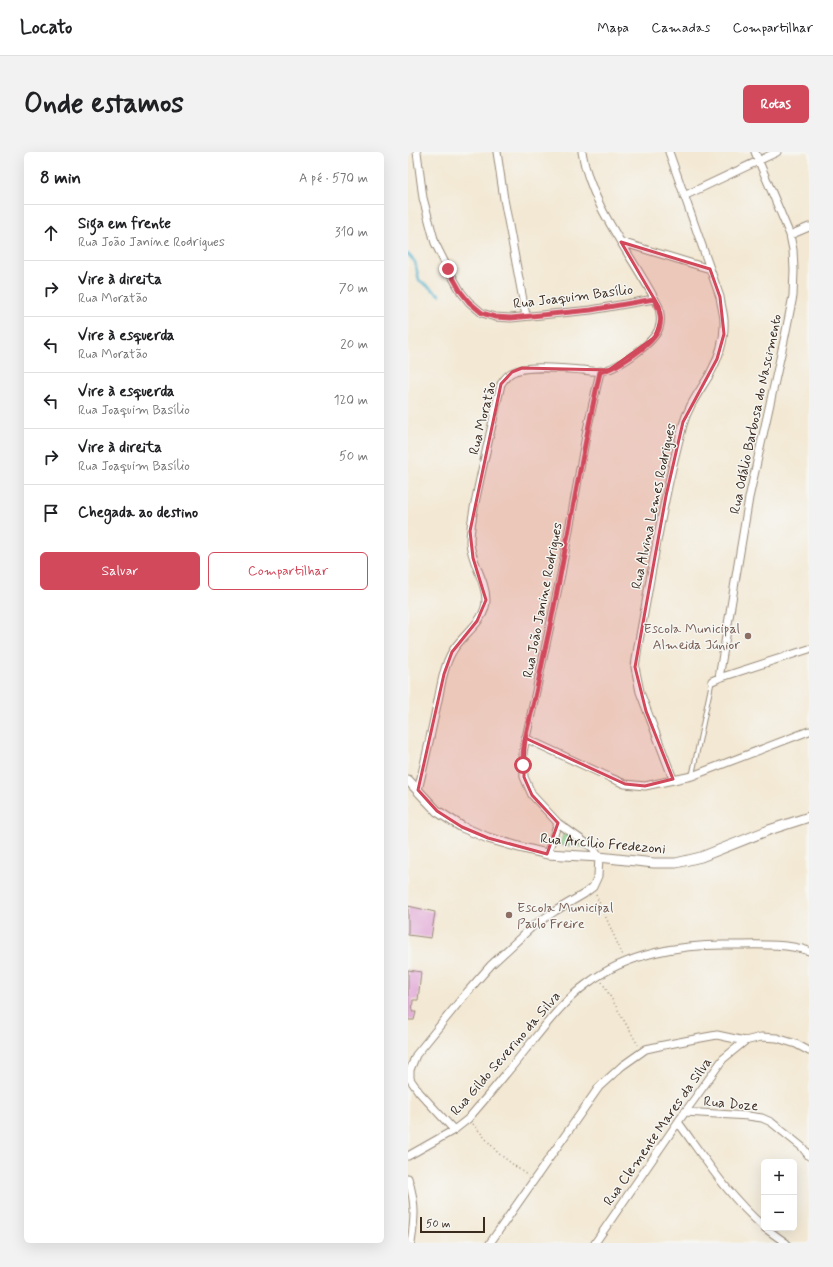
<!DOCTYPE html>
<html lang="pt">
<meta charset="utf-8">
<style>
:root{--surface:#fff;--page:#f2f2f2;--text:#202124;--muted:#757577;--line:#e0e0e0;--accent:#d1495b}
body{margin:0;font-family:Mynerve,sans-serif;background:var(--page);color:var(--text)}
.controls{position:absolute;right:12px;bottom:12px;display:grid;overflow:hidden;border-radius:6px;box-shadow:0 4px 16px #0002}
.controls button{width:36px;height:36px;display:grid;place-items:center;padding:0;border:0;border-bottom:1px solid var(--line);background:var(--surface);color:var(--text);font:20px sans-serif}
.scale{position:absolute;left:12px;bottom:10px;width:65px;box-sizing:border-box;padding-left:4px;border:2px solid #3b2a1e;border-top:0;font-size:11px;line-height:14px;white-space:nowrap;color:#3b2a1e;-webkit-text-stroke:3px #f6f6f2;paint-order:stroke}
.stop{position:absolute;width:12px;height:12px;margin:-9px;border:3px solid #d1495b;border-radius:50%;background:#fff}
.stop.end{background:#d1495b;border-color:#fff;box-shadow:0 1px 4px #0008}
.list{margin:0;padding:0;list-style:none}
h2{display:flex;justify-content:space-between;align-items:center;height:52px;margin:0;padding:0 16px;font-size:17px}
h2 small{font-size:13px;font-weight:400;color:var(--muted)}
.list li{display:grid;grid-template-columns:26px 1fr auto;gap:12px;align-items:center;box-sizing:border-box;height:56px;padding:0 16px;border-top:1px solid var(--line)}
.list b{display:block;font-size:15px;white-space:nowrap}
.list p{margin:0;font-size:13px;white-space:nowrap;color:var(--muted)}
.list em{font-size:13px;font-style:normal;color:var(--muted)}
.actions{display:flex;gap:8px;padding:12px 16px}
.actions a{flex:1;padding:9px 0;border:1px solid var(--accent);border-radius:6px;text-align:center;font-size:14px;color:var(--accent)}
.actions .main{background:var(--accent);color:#fff}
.icon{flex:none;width:22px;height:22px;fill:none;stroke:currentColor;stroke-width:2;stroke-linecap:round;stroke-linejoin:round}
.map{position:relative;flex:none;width:401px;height:1091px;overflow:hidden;border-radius:6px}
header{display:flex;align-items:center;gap:24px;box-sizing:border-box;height:56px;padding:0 20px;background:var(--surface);border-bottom:1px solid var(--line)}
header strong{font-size:19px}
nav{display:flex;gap:22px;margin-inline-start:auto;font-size:14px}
.intro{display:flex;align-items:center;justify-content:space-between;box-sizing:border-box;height:96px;padding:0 24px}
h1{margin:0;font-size:28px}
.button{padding:10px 18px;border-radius:6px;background:var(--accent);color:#fff;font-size:14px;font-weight:700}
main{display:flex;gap:24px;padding:0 24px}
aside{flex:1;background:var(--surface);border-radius:6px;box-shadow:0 4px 16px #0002}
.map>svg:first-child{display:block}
.green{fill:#8cd894;stroke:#648159}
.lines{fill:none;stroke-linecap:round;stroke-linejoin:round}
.stream{stroke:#4fb1ce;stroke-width:2.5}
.building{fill:#e3afd9}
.service-casing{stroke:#978978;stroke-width:5.5}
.minor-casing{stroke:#978978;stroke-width:9}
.tertiary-casing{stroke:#978978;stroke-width:11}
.path{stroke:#978978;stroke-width:1.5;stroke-dasharray:1 3;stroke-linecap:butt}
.service{stroke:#fff;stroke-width:3.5}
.minor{stroke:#fff;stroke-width:7}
.tertiary{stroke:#fff;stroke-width:9}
.route{stroke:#d1495b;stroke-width:5}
.marked{fill:#d1495b;fill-opacity:0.2;stroke:#d1495b;stroke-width:3;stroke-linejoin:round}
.education-dot{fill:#8d6e63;stroke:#f6f6f2;stroke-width:1.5}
.labels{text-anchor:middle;stroke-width:3;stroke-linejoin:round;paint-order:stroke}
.street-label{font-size:14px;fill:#3b2a1e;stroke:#f6f6f2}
.education-label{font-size:14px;fill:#785e54;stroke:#f6f6f2;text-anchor:end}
</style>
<header>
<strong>Locato</strong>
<nav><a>Mapa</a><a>Camadas</a><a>Compartilhar</a></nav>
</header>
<div class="intro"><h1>Onde estamos</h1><a class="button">Rotas</a></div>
<main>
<aside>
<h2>8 min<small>A pé · 570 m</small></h2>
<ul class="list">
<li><svg class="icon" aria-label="ahead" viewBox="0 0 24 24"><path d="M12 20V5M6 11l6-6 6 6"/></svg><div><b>Siga em frente</b><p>Rua João Janine Rodrigues</p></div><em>310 m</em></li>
<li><svg class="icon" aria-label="right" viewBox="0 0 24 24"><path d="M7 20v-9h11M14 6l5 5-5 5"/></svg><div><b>Vire à direita</b><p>Rua Moratão</p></div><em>70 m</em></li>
<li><svg class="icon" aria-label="left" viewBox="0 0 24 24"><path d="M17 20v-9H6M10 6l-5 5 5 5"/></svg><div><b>Vire à esquerda</b><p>Rua Moratão</p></div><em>20 m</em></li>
<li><svg class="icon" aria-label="left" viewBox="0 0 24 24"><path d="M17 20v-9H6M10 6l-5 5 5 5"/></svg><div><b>Vire à esquerda</b><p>Rua Joaquim Basílio</p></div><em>120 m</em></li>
<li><svg class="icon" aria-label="right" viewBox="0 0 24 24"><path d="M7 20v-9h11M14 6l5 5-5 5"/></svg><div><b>Vire à direita</b><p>Rua Joaquim Basílio</p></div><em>50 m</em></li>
<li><svg class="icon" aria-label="arrive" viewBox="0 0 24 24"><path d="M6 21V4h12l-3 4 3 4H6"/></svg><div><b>Chegada ao destino</b></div></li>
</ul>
<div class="actions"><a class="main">Salvar</a><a>Compartilhar</a></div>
</aside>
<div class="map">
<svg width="401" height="1091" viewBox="0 0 401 1091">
<rect width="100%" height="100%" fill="#f6f6f2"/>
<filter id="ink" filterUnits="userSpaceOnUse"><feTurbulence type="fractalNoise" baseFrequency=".025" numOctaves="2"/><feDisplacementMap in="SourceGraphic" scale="8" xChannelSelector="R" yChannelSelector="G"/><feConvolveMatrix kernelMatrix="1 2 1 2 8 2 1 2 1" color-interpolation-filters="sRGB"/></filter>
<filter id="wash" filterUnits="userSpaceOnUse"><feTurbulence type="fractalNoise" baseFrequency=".012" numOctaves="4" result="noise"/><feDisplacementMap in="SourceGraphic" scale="16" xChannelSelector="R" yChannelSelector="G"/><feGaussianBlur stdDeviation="0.9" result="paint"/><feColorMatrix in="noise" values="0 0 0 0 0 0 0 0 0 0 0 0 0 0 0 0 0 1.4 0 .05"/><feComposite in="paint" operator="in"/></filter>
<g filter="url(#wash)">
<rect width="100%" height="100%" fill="#f3e8d3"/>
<path class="green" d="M156 680 178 695 152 693Z"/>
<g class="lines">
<path class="stream" d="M0 102 7 110 11 128 32 143"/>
</g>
<g id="blocks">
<path class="building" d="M0 754 27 760 23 786 0 783Z
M0 818 13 820 10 848H5L4 860H8L6 868H0Z"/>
</g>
</g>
<g filter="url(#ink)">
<use href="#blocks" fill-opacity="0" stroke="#978978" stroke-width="1"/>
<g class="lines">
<defs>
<path id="service" d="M284 624 304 529"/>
<path id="minor" d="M9 0 15 46 27 91 40 117 53 140 61 150 74 161 87 165 103 166 183 158 246 147
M89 0 96 47 118 164
M261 0 312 145C313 153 316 162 316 169 317 187 310 207 302 222 292 239 280 254 275 273 255 345 244 420 230 494L227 515 232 540 265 627
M276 44 369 0
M382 83 401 75
M213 90 302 117
M311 526 401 497
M304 529 311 526 341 346 377 184 385 144 386 118 385 98 382 83 347 0
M117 586 203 626 217 632 237 634 284 624 401 579
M10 638C17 610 23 581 29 553 33 535 35 516 44 500 53 483 78 470 78 448 78 428 63 410 62 390 62 369 68 347 72 327 79 295 86 264 93 232 96 228 98 224 103 221 117 212 159 217 175 218 181 219 188 220 194 219 209 217 246 191 251 176 254 169 252 163 251 155 226 105 183 56 174 0
M139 702 150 671
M277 960 340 964 354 966 363 970 394 995 401 1004
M270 970C297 1007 321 1045 356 1075
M46 978 11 940 2 927V918L8 903 60 839 83 813 125 774 147 759 176 742 185 735 190 724 191 705 185 696 150 671 124 643 116 625 115 600 153 422 179 278 192 220
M0 1004 46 978 60 967C80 944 99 921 118 897 137 874 155 849 180 831 220 801 274 792 323 793 348 793 377 791 401 799
M0 1026C8 1052 7 1065 3 1091
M357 1076 378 1091
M82 1091 191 935 214 914 238 897 256 893 287 887 309 883 337 889 353 885 369 886 388 892 401 899
M187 1091 270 970 315 907 337 889"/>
<path id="tertiary" d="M0 628 29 659 54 675 80 686 111 695 139 702 191 705 246 711H268L293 705 361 678 401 665"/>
</defs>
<use href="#service" class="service-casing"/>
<use href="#minor" class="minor-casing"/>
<use href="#tertiary" class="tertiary-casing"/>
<path class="path" d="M188 743 215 804
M194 830 230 893
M65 972 90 1001 120 1024"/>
<use href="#service" class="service"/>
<use href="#minor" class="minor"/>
<use href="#tertiary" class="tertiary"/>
</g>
</g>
<g class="lines" filter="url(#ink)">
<path class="route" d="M40 117 53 140 61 150 74 161 87 165 103 166 183 158 246 147C251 156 255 166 251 177 245 193 209 216 192 220 173 306 159 393 141 479 136 501 132 523 127 545 122 568 114 590 115 613"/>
</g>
<path class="marked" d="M213 90 302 117 312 145 316 182 309 207 275 270 258 344 227 515 238 559 265 627 237 634 217 632 117 586 116 625 124 643 150 671 139 702 80 686 54 675 29 659 10 638 36 522 44 500 69 469 78 448 65 406 62 379 93 232 104 220 114 216 201 218 247 185 253 166 251 155Z"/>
<g class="education-dot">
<circle cx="340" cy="484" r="4"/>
<circle cx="101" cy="763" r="4"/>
</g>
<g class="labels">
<g class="street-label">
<text transform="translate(165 144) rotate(-7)" y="5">Rua Joaquim Basílio</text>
<text transform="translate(347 262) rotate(-78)" y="5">Rua Odálio Barbosa do Nascimento</text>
<text transform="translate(74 266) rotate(-76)" y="5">Rua Moratão</text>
<text transform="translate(245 354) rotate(-78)" y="5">Rua Alvina Lemes Rodrigues</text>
<text transform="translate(134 448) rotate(-79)" y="5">Rua João Janine Rodrigues</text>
<text transform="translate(195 691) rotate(5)" y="5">Rua Arcílio Fredezoni</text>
<text transform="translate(97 901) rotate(-49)" y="5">Rua Gildo Severino da Silva</text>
<text transform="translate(323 951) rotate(5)" y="5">Rua Doze</text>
<text transform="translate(249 979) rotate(-55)" y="5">Rua Clemente Mares da Silva</text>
</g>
<g class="education-label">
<text x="332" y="481">Escola Municipal<tspan x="332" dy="16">Almeida Júnior</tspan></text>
<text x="109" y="760" text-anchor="start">Escola Municipal<tspan x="109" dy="16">Paulo Freire</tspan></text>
</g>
</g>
</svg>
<div class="controls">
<button>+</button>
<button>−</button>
</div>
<div class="scale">50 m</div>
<div class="stop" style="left:115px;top:613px"></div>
<div class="stop end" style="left:40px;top:117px"></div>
</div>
</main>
